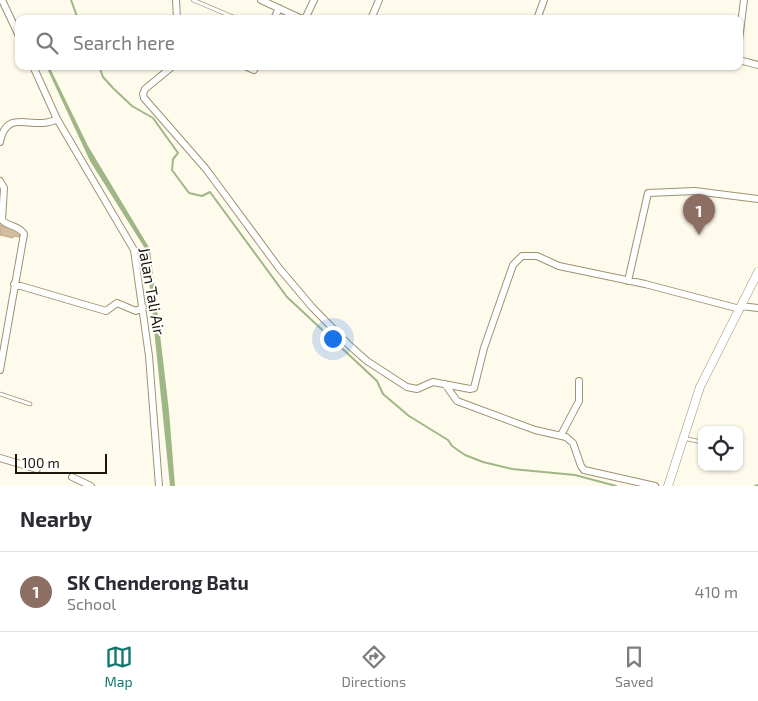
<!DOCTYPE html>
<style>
:root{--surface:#fff;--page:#f2f2f3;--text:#2b2b33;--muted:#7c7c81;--line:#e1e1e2;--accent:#0f766e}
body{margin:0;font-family:"Exo 2",sans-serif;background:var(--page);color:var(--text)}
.controls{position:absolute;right:15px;bottom:15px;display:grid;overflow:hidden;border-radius:10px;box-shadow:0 1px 4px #0004}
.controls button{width:45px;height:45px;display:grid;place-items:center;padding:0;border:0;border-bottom:1px solid var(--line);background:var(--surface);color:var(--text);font:25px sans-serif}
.scale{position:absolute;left:15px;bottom:12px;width:92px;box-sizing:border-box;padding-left:5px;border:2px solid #191508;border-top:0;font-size:14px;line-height:18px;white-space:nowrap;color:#191508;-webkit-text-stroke:4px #fff;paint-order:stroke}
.you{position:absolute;left:332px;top:338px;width:18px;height:18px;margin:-12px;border:4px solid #fff;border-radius:50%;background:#1a73e8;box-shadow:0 0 0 8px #1a73e833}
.badge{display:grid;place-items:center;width:32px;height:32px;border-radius:50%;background:var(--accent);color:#fff;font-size:16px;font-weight:700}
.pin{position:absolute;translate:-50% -41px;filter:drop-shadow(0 1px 2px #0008)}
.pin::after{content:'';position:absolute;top:26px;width:18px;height:15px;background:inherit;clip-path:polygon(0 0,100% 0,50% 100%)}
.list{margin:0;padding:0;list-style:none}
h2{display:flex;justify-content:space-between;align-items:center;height:65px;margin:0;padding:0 20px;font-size:21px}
h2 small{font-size:16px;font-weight:400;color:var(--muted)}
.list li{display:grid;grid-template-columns:32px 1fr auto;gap:15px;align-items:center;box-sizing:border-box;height:80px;padding:0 20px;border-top:1px solid var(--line)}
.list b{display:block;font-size:19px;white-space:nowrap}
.list p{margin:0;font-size:16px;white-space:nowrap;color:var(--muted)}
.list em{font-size:16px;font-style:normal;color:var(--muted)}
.icon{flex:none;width:28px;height:28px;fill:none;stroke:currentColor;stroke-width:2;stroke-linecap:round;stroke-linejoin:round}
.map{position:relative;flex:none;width:758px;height:486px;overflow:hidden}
.search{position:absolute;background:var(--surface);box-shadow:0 1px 4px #0004;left:15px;right:15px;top:15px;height:55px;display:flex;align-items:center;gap:12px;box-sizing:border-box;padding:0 18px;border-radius:10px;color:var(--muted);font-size:19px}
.sheet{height:145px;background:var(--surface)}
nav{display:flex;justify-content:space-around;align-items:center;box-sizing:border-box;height:70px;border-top:1px solid var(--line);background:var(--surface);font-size:14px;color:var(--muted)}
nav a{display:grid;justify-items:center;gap:2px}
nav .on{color:var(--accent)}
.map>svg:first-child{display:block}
.water{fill:#9fb787}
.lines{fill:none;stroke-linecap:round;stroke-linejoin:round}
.stream{stroke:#9fb787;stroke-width:2}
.building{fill:#d4bd9e;stroke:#bda788}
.service-casing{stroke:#9d9370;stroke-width:4.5}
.minor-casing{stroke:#9d9370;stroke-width:8}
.tertiary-casing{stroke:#9d9370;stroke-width:9}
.service{stroke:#fff;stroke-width:3}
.minor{stroke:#fff;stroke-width:6}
.tertiary{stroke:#fff;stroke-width:8}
.labels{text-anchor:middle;stroke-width:4;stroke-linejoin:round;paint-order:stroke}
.street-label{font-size:16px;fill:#191508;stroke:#fff}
</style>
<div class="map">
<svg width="758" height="486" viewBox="0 0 758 486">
<rect width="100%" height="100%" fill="#fffbec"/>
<path class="water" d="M46 66H49L88 146 150 249 169 411 175 486H170L146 250 90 161Z"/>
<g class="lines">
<path class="stream" d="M71 0 78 19
M99 66 103 77 113 88 132 106 153 118 178 153 173 159 172 170 189 193 202 196 210 192 287 297 377 381 383 394 409 416 448 440 452 446 465 455 483 462 512 469 575 475 616 486
M755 486 758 485"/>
</g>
<path class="building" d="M0 225 21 231 19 237 14 236 13 238 0 235Z"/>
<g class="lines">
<defs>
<path id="service" d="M193 0 238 19
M0 394 30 404
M683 438 702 442"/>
<path id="minor" d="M2 0 19 36
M176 0 177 19
M261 0 302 19
M274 19 279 8
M305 19 314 0
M371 19 379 0
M537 19 544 0
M739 40 744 0
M739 60 758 65
M33 66 57 119 134 250 149 356 159 486
M173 66 145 89 143 94 144 98 206 169 279 268 312 307 350 346 367 361 407 387 417 389 433 382 470 389 474 388 484 348 513 265 522 256H537L559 266 645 284 740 309
M245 66 254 70 256 66
M0 142C7 106 33 132 57 119
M0 181 4 188 2 220C8 227 19 225 24 234L0 370
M628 281 648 193 695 191 758 199
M14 284 106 311 117 303 136 311 143 307
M741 306 758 308
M445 384 457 401 535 430 566 437 573 443 581 466 584 470 655 486
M561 435 579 401V381
M0 458 37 469
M72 477 91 486"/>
<path id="tertiary" d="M668 486 700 387 758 272"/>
</defs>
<use href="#service" class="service-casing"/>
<use href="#minor" class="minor-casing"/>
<use href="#tertiary" class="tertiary-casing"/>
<use href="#service" class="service"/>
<use href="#minor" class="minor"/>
<use href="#tertiary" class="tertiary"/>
</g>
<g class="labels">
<g class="street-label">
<text transform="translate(152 291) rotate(80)" y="6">Jalan Tali Air</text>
</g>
</g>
</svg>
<div class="controls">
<button><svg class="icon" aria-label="locate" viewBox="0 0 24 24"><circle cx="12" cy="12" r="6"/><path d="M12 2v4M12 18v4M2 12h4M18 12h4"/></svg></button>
</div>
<div class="scale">100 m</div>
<div class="you"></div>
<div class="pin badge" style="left:699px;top:235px;background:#8d6e63">1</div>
<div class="search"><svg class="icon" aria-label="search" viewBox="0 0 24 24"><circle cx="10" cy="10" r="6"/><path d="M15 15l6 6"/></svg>Search here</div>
</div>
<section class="sheet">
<h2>Nearby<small></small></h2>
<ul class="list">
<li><span class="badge" style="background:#8d6e63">1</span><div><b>SK Chenderong Batu</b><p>School</p></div><em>410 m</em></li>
</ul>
</section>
<nav>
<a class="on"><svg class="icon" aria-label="map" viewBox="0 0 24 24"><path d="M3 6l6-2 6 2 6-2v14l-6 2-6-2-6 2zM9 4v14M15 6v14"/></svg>Map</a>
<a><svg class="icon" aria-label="directions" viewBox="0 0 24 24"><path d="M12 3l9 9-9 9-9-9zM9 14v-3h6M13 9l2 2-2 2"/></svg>Directions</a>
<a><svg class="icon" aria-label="saved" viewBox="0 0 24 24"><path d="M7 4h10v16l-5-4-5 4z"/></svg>Saved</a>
</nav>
